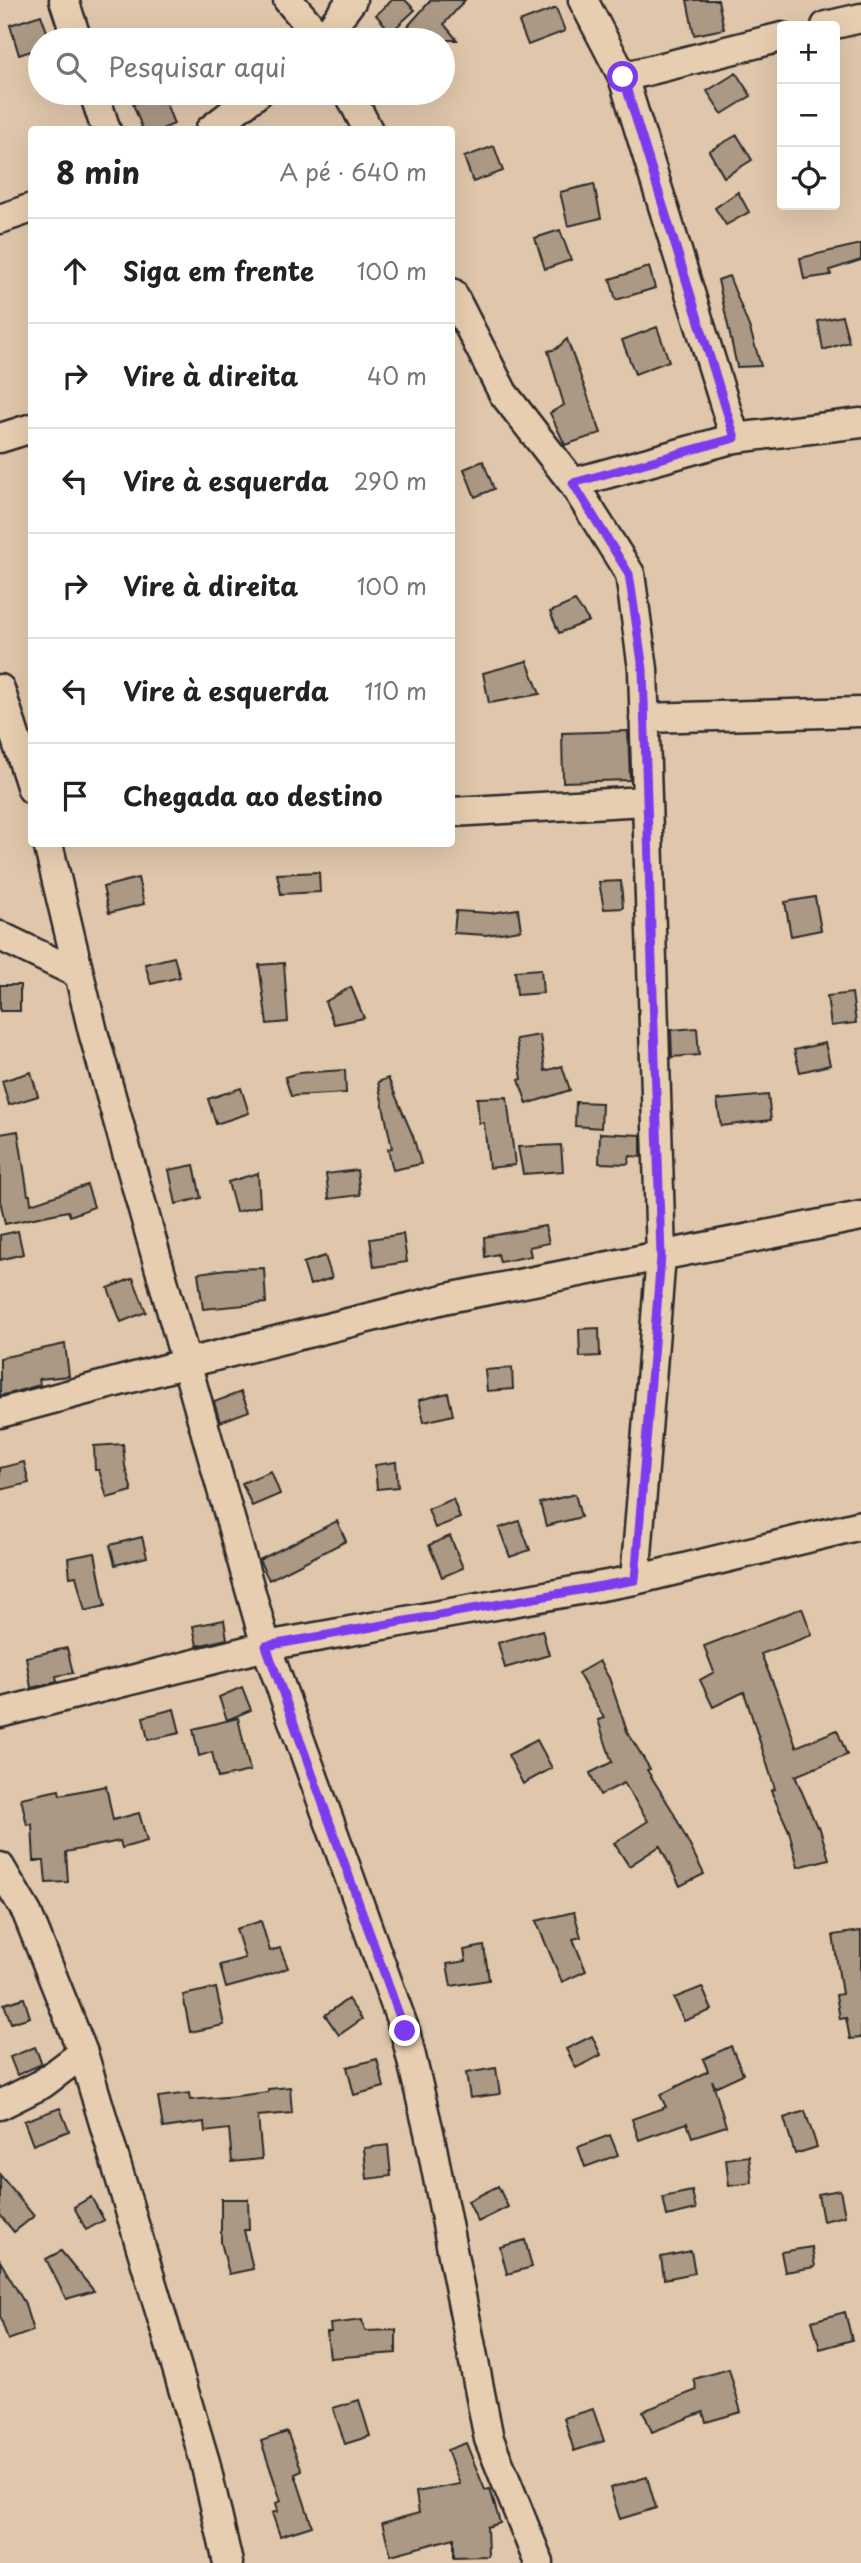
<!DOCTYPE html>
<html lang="pt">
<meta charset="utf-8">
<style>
:root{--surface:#fff;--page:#f6f6f6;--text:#222;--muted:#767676;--line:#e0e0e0}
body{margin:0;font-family:"Playpen Sans",sans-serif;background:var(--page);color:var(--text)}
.controls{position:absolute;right:21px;top:21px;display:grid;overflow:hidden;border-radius:7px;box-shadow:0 7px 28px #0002}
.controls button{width:63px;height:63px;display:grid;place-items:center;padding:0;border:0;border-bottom:2px solid var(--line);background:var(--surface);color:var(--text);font:35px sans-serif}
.stop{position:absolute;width:21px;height:21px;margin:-16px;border:5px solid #7c3aed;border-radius:50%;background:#fff}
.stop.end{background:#7c3aed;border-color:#fff;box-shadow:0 2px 7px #0008}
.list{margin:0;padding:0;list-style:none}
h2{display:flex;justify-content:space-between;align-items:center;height:91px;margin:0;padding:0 28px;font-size:30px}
h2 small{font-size:23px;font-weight:400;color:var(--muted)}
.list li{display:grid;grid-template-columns:46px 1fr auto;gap:21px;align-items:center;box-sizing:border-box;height:105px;padding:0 28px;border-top:2px solid var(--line)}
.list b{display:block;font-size:26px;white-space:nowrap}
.list em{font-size:23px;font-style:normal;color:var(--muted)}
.icon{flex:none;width:38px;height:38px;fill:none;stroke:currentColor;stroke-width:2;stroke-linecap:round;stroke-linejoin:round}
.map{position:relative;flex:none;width:861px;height:2563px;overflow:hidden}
.search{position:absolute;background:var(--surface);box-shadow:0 7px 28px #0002;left:28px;top:28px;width:427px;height:77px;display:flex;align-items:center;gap:18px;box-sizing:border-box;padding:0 24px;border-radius:38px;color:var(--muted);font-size:26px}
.panel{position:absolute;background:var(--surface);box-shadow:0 7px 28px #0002;left:28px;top:126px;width:427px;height:721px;border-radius:7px}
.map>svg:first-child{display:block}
.building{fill:#ab9985;stroke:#2b2b2b;stroke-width:2}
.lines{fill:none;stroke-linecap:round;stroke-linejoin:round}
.minor-casing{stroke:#2b2b2b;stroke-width:33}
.minor{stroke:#e8ceb0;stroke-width:28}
.route{stroke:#7c3aed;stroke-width:9}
</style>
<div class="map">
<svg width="861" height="2563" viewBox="0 0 861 2563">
<rect width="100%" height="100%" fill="#e0c7ab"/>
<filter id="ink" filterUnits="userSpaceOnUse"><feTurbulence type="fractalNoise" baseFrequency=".0143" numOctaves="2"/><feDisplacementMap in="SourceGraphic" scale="14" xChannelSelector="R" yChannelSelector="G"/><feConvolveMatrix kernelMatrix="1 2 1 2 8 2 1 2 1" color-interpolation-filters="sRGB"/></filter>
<g filter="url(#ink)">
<path class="building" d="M392 0H405L415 10 391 32 376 15Z
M431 0H465L444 24 457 40H419L408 26Z
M687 0H718L724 29 694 35Z
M556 8 565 31 528 45 519 22Z
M41 15 50 40H40V48L19 55 10 25Z
M736 73 751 96 722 114 707 91Z
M162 93 174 124 160 130H143L133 104Z
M737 135 752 160 724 177 709 151Z
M494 146 503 171 473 182 464 157Z
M594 184 601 218 568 226 560 192Z
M738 192 749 212 726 225 715 208Z
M560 230 571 260 545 269 535 238Z
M861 244V260L830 270 831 275 804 279 800 258Z
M649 267 655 288 616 300 610 279Z
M729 276 750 329 761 366 737 367 718 280Z
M842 316 849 342 823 350 818 321Z
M657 327 669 361 635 374 622 340Z
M567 339 601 433 565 445 550 413 564 405 548 351 556 349Z
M483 461 494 489 475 497 464 469Z
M575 601 589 621 559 633 550 612Z
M527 661 540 694 489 703 483 673Z
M628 731 630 780 563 782 562 733Z
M319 872 320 892 281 894 277 874Z
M138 878 144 904 109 913 103 887Z
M621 881 623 908 604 909 599 882Z
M815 897 821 930 791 936 785 902Z
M518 909 521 930 486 935 454 933 456 911 491 913Z
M174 957 180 977 151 984 145 964Z
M284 963 288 1022 267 1024 259 965Z
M541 969 543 993 517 995 515 971Z
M0 985H20V1011H0Z
M351 987 364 1018 334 1024 325 1002Z
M852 993 856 1023 831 1026 827 996Z
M697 1028 699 1055 672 1057 671 1030Z
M540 1035 545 1071 562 1066 570 1090 527 1104 519 1080 522 1079 516 1039Z
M825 1043 830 1065 800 1072 794 1050Z
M345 1070 346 1093 291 1096 285 1077 298 1073Z
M31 1072 38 1096 9 1105 2 1081Z
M388 1078 413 1136 421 1164 393 1170 388 1149 392 1148 378 1082Z
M241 1088 249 1113 216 1124 208 1099Z
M768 1095 771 1120 721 1126 717 1100Z
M507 1097 515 1165 489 1168 484 1123H479L477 1098Z
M576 1102 602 1103 601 1128 575 1126Z
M18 1131 28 1195H30L31 1204 87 1185 94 1207 70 1216 68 1211 5 1224 0 1200V1134Z
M600 1133 641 1135V1157L630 1156 628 1164 599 1163Z
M561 1145 563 1171 523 1174 518 1147Z
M194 1165 201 1198 176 1204 169 1170Z
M357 1170 360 1195 329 1199 326 1174Z
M258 1173 260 1206 236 1212 228 1182Z
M545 1226 549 1243 529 1247 531 1256 500 1262 498 1254 485 1257 484 1237Z
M18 1231 23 1254 0 1260V1235Z
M403 1234 407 1262 374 1267 370 1239Z
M325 1256 332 1278 310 1285 303 1263Z
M264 1268 266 1303 203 1309 198 1273 227 1269Z
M133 1278 146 1312 121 1322 108 1288Z
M599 1328 600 1356 580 1357 579 1329Z
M65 1344 69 1376 39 1379 40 1385 0 1396V1358Z
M512 1368 513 1389 487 1391 485 1370Z
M241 1392 249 1411 220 1422 214 1402Z
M448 1393 453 1415 424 1422 419 1400Z
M123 1444 125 1466 132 1491 107 1498 99 1470H95L94 1446Z
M24 1462 29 1483 0 1490V1468Z
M396 1462 398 1487 377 1489 375 1465Z
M271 1471 280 1494 252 1506 242 1483Z
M575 1494 581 1517 546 1526 540 1503Z
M453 1499 460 1518 435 1528 428 1509Z
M337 1521 346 1541 269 1580 259 1560Z
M519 1521 530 1550 510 1557 499 1528Z
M450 1536 463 1568 442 1577 429 1545Z
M142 1537 147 1557 115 1565 110 1545Z
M95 1553 105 1606 85 1611 76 1576 70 1577 68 1558Z
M802 1608 812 1635 761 1654 784 1710 796 1747 837 1730 847 1755 795 1776 817 1827 819 1826 829 1859 798 1867 789 1831 771 1791 775 1789 744 1692 713 1707 700 1680 714 1672 704 1646Z
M224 1620 227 1639 197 1646 193 1626Z
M542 1630 549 1655 505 1668 498 1643Z
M67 1648 73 1673 56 1676 57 1682 31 1688 26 1657Z
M599 1661 609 1678 627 1731 650 1769 647 1770 672 1810 704 1874 680 1886 660 1846 629 1866 614 1843 648 1821 624 1783 600 1795 590 1773 612 1762 598 1720 604 1718 578 1673Z
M242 1687 251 1710 227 1720 219 1697Z
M174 1709 180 1733 148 1740 143 1717Z
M238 1718 250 1771 218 1778 212 1752 199 1756 193 1729Z
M537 1740 552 1768 523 1784 508 1755Z
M106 1786 113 1820 139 1813 147 1841 122 1848 120 1841 66 1852 68 1882 46 1883 44 1861H34L32 1824 27 1825 21 1798 59 1790 60 1795Z
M574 1912 581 1937 573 1939 586 1971 562 1982 536 1921Z
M261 1921 270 1951 280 1948 288 1968 255 1980 226 1988 220 1965 245 1958 236 1929Z
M861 1931V2038L850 2039 846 2018 840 2019 836 1995 842 1994 833 1935Z
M484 1946 489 1980 451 1986 447 1964 466 1961 464 1950Z
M702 1987 712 2010 684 2021 674 1998Z
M216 1988 224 2025 190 2032 183 1995Z
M24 1998 30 2017 11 2023 4 2004Z
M348 1999 362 2019 339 2035 325 2015Z
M592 2036 601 2055 576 2068 566 2049Z
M731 2046 743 2074 715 2087 712 2080 726 2126 692 2137 687 2123 639 2140 632 2119 666 2107 660 2095 708 2071 703 2059Z
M35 2047 42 2064 17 2075 10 2057Z
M377 2059 384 2087 354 2095 347 2067Z
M496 2068 500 2094 470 2098 466 2073Z
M290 2087 292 2113 258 2116 262 2159 232 2162 229 2129 205 2132 204 2122 163 2128 158 2097 189 2093 190 2100 237 2096 268 2092V2089Z
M60 2108 69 2131 33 2145 24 2121Z
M805 2111 817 2147 795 2154 784 2118Z
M610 2135 618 2155 585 2167 578 2147Z
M388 2145 391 2176 367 2179 364 2148Z
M749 2156 752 2183 729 2186 726 2159Z
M0 2175 34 2216 14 2232 0 2215Z
M498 2186 508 2207 478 2222 468 2201Z
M840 2190 845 2216 823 2221 818 2194Z
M692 2191 696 2209 667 2216 663 2197Z
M91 2197 104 2220 86 2230 74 2207Z
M221 2199H248L249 2230H244L253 2269 229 2274 221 2242Z
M525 2240 532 2267 507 2274 500 2247Z
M812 2247 815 2267 785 2272 781 2252Z
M61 2251 94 2291 66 2299 46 2259Z
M691 2251 695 2273 664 2279 661 2257Z
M0 2261 24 2302 33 2331 8 2340 0 2316Z
M845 2312 852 2340 820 2349 812 2321Z
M362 2320 365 2331 396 2330V2353L330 2358 327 2332H331L330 2324Z
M729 2369 741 2412 706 2422 703 2412 652 2432 643 2411 697 2390 694 2379Z
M359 2400 370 2436 345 2444 333 2408Z
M593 2409 604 2441 574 2451 564 2418Z
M287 2432 302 2471 295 2474 312 2526 280 2536 272 2513 278 2511 276 2503 281 2501 261 2441Z
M466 2443 485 2490 490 2489 500 2523 487 2527 488 2556 454 2557V2538L391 2555 382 2523 419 2513 416 2492 460 2484 447 2450Z
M647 2477 656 2508 620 2519 610 2488Z"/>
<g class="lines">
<defs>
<path id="minor" d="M64 0 77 40
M288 0 322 40
M583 0 623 77 735 438
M826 26 861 18
M322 40 352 0
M623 77 782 37
M94 93 106 130
M349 93 368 130
M210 130 258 93
M0 219 32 208
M452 293 503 393 573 483 630 574 643 669 661 1256 635 1580
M0 438 32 428
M573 483 735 438 861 423
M0 689 32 789
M644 718 861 712
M452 812 645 801
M48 844 93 1032 266 1646 405 2031 429 2132 489 2439 539 2563
M0 936 79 974
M0 1413 187 1363 448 1298 861 1216
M0 1713 266 1646 635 1580 861 1525
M0 1867 27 1913 83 2053 205 2462 228 2563
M0 2105 42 2084 83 2053"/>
</defs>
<use href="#minor" class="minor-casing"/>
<use href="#minor" class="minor"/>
</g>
</g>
<g class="lines" filter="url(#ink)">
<path class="route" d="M405 2031 266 1646 635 1580 661 1256 643 669 629 574 573 483 735 438 623 77"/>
</g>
</svg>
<div class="controls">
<button>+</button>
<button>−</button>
<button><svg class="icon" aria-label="locate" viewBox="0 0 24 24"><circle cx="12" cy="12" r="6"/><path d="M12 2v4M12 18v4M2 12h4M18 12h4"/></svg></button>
</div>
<div class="stop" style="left:623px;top:77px"></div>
<div class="stop end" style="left:405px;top:2031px"></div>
<div class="search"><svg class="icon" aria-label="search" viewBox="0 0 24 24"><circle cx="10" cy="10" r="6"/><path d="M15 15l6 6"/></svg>Pesquisar aqui</div>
<section class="panel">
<h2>8 min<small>A pé · 640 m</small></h2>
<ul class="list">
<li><svg class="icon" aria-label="ahead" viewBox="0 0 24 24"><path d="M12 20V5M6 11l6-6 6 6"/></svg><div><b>Siga em frente</b></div><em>100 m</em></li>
<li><svg class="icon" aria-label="right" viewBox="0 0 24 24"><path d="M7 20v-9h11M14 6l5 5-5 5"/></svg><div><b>Vire à direita</b></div><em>40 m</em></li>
<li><svg class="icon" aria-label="left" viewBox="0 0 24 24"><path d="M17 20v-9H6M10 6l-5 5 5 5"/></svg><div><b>Vire à esquerda</b></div><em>290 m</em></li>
<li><svg class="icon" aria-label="right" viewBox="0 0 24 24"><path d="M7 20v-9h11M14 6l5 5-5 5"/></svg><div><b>Vire à direita</b></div><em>100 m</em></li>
<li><svg class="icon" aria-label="left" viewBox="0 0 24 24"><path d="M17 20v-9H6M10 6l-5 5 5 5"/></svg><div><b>Vire à esquerda</b></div><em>110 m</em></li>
<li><svg class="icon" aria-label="arrive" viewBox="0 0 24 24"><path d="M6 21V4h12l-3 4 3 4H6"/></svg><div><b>Chegada ao destino</b></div></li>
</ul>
</section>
</div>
